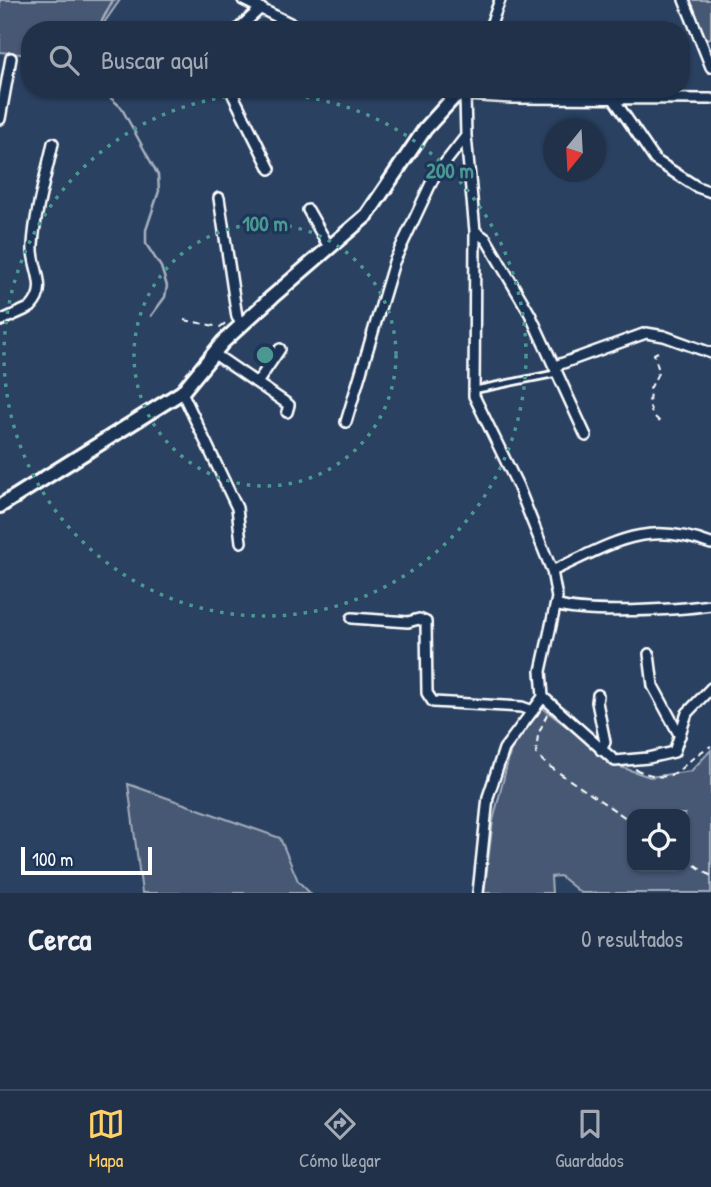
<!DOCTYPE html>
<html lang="es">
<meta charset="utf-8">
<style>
:root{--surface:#203149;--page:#283950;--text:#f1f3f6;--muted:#a2a9b4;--line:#3d4c61;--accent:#ffd166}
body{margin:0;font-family:"Patrick Hand",sans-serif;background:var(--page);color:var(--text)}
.controls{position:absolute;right:21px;bottom:21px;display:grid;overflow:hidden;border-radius:14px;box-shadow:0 2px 5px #0004}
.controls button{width:63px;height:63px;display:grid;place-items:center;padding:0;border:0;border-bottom:2px solid var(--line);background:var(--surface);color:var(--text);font:35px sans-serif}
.compass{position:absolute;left:543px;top:119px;width:63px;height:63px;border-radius:50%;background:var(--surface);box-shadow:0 2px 5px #0004;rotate:198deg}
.scale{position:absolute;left:21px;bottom:18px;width:131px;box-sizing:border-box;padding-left:7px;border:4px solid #fff;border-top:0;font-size:19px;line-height:24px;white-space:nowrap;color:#fff;-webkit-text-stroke:5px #1d3557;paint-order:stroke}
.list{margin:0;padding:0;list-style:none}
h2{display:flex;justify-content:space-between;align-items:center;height:91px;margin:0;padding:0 28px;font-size:30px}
h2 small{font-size:23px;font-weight:400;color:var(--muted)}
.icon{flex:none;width:38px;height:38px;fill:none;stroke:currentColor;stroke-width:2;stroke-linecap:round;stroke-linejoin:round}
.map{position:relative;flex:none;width:711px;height:893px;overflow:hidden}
.search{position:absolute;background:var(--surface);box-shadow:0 2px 5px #0004;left:21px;right:21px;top:21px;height:77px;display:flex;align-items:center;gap:18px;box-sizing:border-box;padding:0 24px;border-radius:28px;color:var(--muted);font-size:26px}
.sheet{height:196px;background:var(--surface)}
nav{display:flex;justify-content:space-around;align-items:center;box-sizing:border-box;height:98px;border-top:2px solid var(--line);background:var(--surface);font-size:19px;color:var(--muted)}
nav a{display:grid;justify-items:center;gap:4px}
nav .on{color:var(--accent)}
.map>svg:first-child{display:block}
.green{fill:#465975;stroke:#a2acba;stroke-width:2;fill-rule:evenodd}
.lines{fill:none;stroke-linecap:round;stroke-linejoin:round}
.stream{stroke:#a7b1be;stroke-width:2.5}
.lane-casing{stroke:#fff;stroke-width:10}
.street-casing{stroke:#fff;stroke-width:14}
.secondary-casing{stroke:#fff;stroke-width:18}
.path{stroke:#fff;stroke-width:2;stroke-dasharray:7 5;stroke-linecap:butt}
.lane{stroke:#1d3557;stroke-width:4.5}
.street{stroke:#1d3557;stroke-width:9}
.secondary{stroke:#1d3557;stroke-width:12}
.ring{fill:none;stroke:#4b9892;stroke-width:3.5;stroke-dasharray:3.5 7}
.centre{fill:#4b9892;stroke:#1d3557;stroke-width:3.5}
.ring-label{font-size:21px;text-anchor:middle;font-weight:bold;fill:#4b9892;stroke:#1d3557;stroke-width:6;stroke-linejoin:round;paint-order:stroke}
</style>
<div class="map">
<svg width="711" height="893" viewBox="0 0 711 893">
<rect width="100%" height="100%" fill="#2a4161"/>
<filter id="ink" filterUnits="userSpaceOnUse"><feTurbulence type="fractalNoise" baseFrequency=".0143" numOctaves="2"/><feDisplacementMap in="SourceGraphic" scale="14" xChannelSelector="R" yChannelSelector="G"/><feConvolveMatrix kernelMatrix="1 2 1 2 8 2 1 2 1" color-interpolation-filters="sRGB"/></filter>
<g filter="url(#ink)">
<path class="green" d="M0 0H120L99 30H30V55L0 52Z
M690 0H711V38L706 39Z
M540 706 618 766 650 777 691 771 711 750V893H581L560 876 551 877 552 893H484L493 821 511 749ZM632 814H685V867H632Z
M128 784 280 838 298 881 310 893H142Z"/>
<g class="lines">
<path class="stream" d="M97 30 113 0
M100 89 121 107 158 175 159 191 146 230V244L161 267 167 286 165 297 151 316"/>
<defs>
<path id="lane" d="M474 390 558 373"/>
<path id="street" d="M243 0 304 30
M684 0 711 67
M237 30 261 8
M489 30 500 0
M230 89 270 169
M467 89 465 95 466 136 475 231 474 396 518 486 552 571 557 598 541 671 543 697 504 749 488 797 478 893
M463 91 465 95 512 98 711 99
M613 98 655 160 697 187 711 192
M0 119 11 58
M219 198 237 317 242 324
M308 210 329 247
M475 231 486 239 530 314 586 436
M0 321 31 307C50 287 31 267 33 245 35 211 46 176 53 143
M213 353 289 405 287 412
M555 366 646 333 664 336 711 353
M257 383 280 349
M182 392 237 508 241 542
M346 422 394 262 434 177 466 136
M552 571C612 544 644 519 711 544
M556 605C586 615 677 610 711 605
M352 618 408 622 419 619 426 622 427 693 433 702 522 707 533 711
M649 654 653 686 680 736
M598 695 597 702 605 742 601 750
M543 697 615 761 648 758 674 752 687 713 711 688"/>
<path id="secondary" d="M0 506 182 392 223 342 272 297 367 215 425 129 455 96 465 95"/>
</defs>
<use href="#lane" class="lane-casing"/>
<use href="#street" class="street-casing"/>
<use href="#secondary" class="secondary-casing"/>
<path class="path" d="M184 320 220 327 227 322
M658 352 654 354 659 371 650 389 649 404 652 414 661 423
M547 714 538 735 536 754 546 764 632 822
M635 769C680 789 676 764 711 746
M685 858 711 876"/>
<use href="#lane" class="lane"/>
<use href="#street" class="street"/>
<use href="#secondary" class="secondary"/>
</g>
</g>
<g class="ring">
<circle cx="265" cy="355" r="131"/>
<circle cx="265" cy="355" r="261"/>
</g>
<circle cx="265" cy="355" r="10" class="centre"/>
<g class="ring-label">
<text x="450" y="178">200 m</text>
<text x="265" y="231">100 m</text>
</g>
</svg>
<div class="controls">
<button><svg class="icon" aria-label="locate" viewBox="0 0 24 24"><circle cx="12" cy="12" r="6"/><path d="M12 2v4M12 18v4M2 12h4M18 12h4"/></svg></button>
</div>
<svg class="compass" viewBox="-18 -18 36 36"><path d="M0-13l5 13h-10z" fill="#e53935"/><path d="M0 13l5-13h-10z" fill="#a2a9b4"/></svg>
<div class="scale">100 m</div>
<div class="search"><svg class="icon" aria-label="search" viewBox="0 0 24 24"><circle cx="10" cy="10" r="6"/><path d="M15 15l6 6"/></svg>Buscar aquí</div>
</div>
<section class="sheet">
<h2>Cerca<small>0 resultados</small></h2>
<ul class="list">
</ul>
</section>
<nav>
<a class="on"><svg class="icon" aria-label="map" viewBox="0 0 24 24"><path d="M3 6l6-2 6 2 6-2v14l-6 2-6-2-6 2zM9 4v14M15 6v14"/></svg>Mapa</a>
<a><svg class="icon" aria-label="directions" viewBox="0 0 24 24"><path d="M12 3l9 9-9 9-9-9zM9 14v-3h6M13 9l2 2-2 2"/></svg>Cómo llegar</a>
<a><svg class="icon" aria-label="saved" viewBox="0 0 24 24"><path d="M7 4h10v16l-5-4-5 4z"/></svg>Guardados</a>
</nav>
